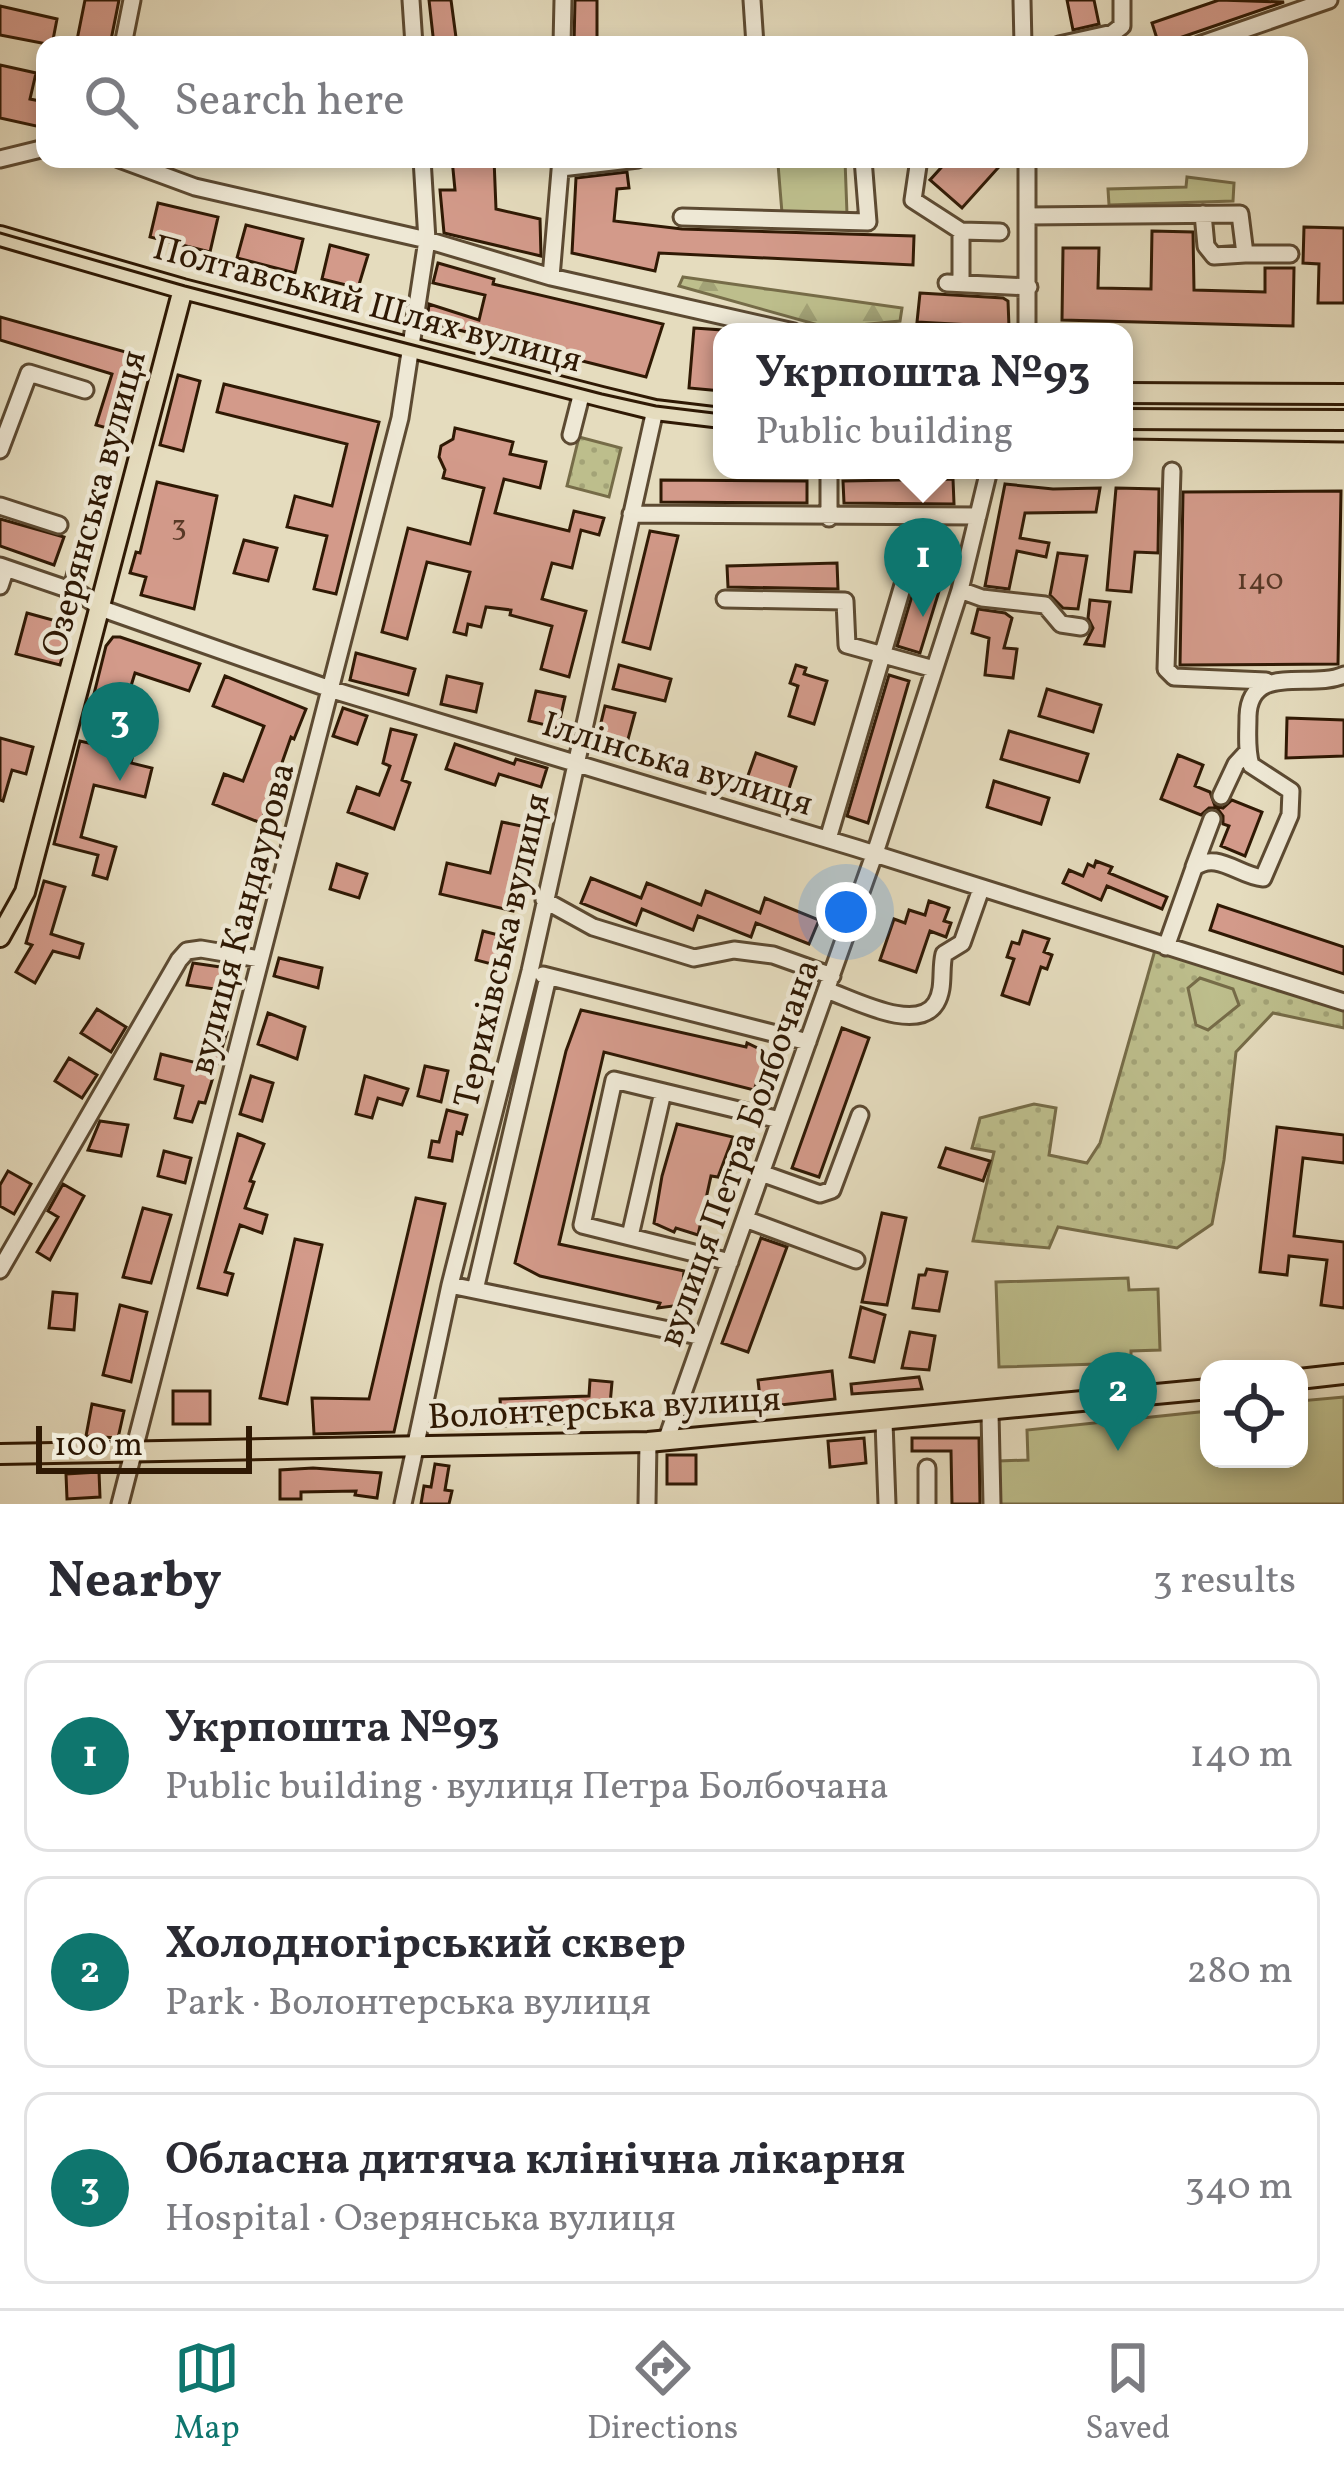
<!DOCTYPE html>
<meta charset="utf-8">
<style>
:root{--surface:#fff;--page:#f2f2f3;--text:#2b2b33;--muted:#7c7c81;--line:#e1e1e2;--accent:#0f766e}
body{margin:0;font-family:Vollkorn,serif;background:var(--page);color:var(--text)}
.controls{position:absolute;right:36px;bottom:36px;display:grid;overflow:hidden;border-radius:24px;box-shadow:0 6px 18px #0003}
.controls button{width:108px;height:108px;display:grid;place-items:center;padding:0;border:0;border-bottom:3px solid var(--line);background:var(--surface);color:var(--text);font:60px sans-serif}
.scale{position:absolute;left:36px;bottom:30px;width:216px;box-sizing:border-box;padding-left:12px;border:6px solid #2f1904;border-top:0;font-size:33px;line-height:42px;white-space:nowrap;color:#2f1904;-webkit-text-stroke:9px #eee8d5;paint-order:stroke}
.you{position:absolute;left:846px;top:912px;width:42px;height:42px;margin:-30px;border:9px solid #fff;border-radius:50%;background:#1a73e8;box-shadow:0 0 0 18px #1a73e833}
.badge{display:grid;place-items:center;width:78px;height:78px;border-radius:50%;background:var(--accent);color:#fff;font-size:39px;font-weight:700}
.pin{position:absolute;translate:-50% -99px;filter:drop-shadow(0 3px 6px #0008)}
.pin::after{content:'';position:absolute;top:63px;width:42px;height:36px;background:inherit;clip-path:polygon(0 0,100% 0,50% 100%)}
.popup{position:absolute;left:713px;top:323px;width:420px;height:156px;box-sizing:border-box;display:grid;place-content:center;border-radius:24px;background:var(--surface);filter:drop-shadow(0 3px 9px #0005);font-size:39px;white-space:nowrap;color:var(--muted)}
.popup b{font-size:45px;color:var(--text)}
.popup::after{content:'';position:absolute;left:50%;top:100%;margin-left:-24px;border:24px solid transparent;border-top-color:var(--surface)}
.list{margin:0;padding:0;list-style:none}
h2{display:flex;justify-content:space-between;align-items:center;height:156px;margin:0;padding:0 48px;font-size:51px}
h2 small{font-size:39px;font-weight:400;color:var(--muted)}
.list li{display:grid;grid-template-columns:78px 1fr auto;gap:36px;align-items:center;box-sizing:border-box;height:192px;margin:0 24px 24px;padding:0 24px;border:3px solid var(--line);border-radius:24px}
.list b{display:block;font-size:45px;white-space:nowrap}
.list p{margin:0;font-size:39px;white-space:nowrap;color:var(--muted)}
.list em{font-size:39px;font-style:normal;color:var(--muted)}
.icon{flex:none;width:66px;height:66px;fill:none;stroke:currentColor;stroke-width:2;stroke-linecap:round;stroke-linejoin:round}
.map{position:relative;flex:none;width:1344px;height:1504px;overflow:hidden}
.search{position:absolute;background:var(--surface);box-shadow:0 6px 18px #0003;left:36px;right:36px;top:36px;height:132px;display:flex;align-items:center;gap:30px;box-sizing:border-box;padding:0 42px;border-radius:24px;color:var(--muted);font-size:45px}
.sheet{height:804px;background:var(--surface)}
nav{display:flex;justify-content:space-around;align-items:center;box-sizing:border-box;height:168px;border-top:3px solid var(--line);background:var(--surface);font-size:33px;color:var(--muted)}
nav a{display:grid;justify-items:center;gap:6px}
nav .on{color:var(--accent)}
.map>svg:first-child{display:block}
.grass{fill:url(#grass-dots);stroke:#766c48;stroke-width:3}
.forest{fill:url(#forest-firs);stroke:#766c48;stroke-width:3}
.green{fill:#bdbe8c;stroke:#766c48;stroke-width:3}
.building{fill:#d39a8a;stroke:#2f1904;stroke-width:3}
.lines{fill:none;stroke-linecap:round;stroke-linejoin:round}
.minor-casing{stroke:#5c4a32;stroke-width:21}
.major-casing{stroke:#2f1904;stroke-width:24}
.minor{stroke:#eee8d5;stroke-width:15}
.major{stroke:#e5dcbe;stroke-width:18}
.tram{stroke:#2f1904;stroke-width:3}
.labels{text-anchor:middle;stroke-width:9;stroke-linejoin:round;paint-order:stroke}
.number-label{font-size:30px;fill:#583926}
.street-label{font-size:36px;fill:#2f1904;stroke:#eee8d5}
</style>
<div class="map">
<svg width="1344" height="1504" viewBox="0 0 1344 1504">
<defs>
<pattern id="grass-dots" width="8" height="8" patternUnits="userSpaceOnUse" patternTransform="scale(3)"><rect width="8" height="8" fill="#bdbe8c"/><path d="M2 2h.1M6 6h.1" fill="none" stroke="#a3a377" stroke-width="1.8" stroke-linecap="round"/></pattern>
<pattern id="forest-firs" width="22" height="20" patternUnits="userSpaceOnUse" patternTransform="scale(3)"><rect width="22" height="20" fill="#bdbe8c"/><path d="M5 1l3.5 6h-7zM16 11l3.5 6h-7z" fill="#a3a377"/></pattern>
</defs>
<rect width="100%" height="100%" fill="#e5dcbe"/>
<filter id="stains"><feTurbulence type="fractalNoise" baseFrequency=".00167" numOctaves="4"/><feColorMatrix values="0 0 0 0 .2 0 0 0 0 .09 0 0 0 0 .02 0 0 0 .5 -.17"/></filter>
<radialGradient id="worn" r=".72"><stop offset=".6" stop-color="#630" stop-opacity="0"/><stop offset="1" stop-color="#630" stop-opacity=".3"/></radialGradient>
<path class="grass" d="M579 437 621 448 609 497 567 486Z
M1155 950 1344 1009V1028L1273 1013 1236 1052 1224 1160 1212 1224 1177 1248 1058 1227 1049 1248 973 1241 994 1152 972 1148 980 1118 1034 1104 1056 1108 1049 1155 1087 1163 1100 1143Z"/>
<path class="forest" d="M683 277 902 308 900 321 829 328 679 286Z"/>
<path class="green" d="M845 160 847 214 782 213 778 164Z
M1187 177 1234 183 1233 201 1109 205 1108 189 1186 187Z
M1200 978 1233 989 1239 1005 1208 1030 1196 1025 1188 988Z
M1128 1278 1129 1290 1158 1289 1160 1350 1131 1351V1363L999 1367 996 1282Z
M1344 1397V1504H999L998 1461 1028 1460 1027 1430 1209 1411V1459H1299V1401Z"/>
<path class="building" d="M85 0H119L110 45H76Z
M429 0H451L457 45H434Z
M575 0H597V44L574 45Z
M1067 0H1094L1099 24 1073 30Z
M1219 0 1284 2 1159 45 1152 23Z
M0 6 57 19 52 45 0 35Z
M0 65 36 73 30 99 45 102V128L0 118Z
M452 159H494L496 209 540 219 541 256 444 233 440 190H455Z
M949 159H1006L962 208 930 180Z
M627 172 629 188 617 189 614 221 682 229 914 236 913 265 659 253 655 271 572 253 576 178Z
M158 203 218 217 210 252 150 237Z
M246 225 303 239 295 273 237 258Z
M1304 227 1344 228V303H1318L1319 264 1303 263Z
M1152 231 1193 232 1194 290 1265 292V268H1294L1293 326 1062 320 1063 248H1099L1098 288 1151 289Z
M330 245 368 255 358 288 322 279Z
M438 263 494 279 493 284 663 324 646 377 427 322 429 304 479 320 485 295 433 283Z
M920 293 1003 298 1008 301 1009 327 917 322Z
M0 317 140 356 118 431 96 425 112 374 0 340Z
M694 328 722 330V391L689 388Z
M178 375 200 381 183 451 160 445Z
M224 384 379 422 336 594 314 589 327 536 287 527 295 496 332 506 347 444 217 412Z
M455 428 513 442 510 454 546 462 540 488 504 479 495 513 569 531 574 511 604 518 599 535 581 530 572 568 552 563 542 599 586 611 569 677 541 669 552 626 510 615 511 610 486 607 481 627 468 624 466 635 454 632 470 572 427 562 407 639 382 632 408 528 470 544 484 488 443 478 445 470 439 457 441 446 453 439Z
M953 479 954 504 844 503 843 481Z
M661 480 807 481V503L661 502Z
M157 482 217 496 194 609 141 595 146 577 130 573 136 552 140 553Z
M1005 484 1053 489 1100 488 1096 512 1025 513 1020 538 1049 543 1046 557 1017 551 1009 589 985 586Z
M1116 488 1159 489 1158 553 1135 552 1131 592 1107 590Z
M1341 491 1338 664 1180 665 1183 492Z
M0 519 64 537 54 565 0 546Z
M650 531 678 536 650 649 623 642Z
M244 540 277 548 268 581 234 573Z
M928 542 952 549 920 653 897 646Z
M1058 553 1087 556 1078 609 1063 608 1050 595Z
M837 563 838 589 728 587 727 566Z
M1090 600 1110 602 1104 646 1085 644 1093 628 1088 618Z
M978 609 1005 613 1012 618 1004 648 1017 649 1013 678 985 675 989 638 972 633Z
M27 613 71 625 60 665 16 654Z
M120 637 200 664 189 691 135 673 127 699 146 704 131 763 152 768 145 797 94 785 81 837 116 847 107 879 93 875 98 855 54 844 80 741 97 745 108 703 93 698 106 646 113 637Z
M356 653 415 669 408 695 350 680Z
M619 665 671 679 665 701 613 689Z
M796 665 806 668 804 674 827 681 814 724 789 716 798 686 790 683Z
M889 675 909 681 868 823 847 816Z
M225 676 306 709 294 739 291 737 261 823 213 804 224 774 243 781 264 726 213 706Z
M447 676 482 684 476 712 441 704Z
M1047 689 1101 705 1093 732 1039 716Z
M536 691 565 697 558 728 529 721Z
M605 706 635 713 627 743 598 735Z
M343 708 367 716 357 744 333 736Z
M1287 718 1344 720V756L1286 758Z
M391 729 416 735 402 780 410 783 394 829 348 812 357 787 379 795 390 766 383 763Z
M1009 731 1088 754 1079 782 1001 759Z
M0 738 33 747 26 774 12 770 3 801 0 800Z
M455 744 514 764 516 759 547 768 541 787 499 774 495 785 446 769Z
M756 753 796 767 786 798 745 784Z
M1178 755 1203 765 1195 786 1210 792 1215 806 1223 808 1232 800 1262 812 1245 856 1221 846 1229 826 1223 824V816L1217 808H1209L1201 815 1161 799Z
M994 781 1049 798 1041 824 987 807Z
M502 822 531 828 513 911 440 894 447 863 490 873Z
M1096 861 1112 867 1109 873 1167 897 1162 909 1107 886 1101 900 1063 883 1069 870 1083 876 1088 864 1094 867Z
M337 864 367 874 359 898 330 889Z
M591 878 641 898 647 883 701 905 706 891 760 913 765 898 819 920 809 944 756 923 751 937 698 916 693 930 642 909 636 925 581 903Z
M44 881 65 887 51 934 83 944 79 958 53 951 35 983 16 972 32 945 26 943Z
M929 901 949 908 944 921 951 923 946 937 930 931 916 972 880 960 894 919 905 923 909 910 925 915Z
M1218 905 1344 947V974L1210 930Z
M483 931 510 938 503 967 476 960Z
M1023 931 1049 939 1044 952 1052 955 1047 969 1041 967 1029 1004 1002 995 1014 959 1007 957 1012 942 1019 944Z
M279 958 322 968 318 988 274 976Z
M193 963 241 970 235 992 187 985Z
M97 1009 126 1027 111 1052 81 1033Z
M581 1010 746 1047 747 1043 768 1053 754 1090 604 1052 559 1244 684 1271 681 1305 658 1308 660 1303 540 1276 515 1263 566 1051Z
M268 1013 305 1027 297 1059 258 1044Z
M207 1026 227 1032 205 1103 199 1102 192 1122 175 1118 183 1086 155 1079 161 1054 197 1063Z
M842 1028 869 1038 819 1177 792 1168Z
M69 1058 97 1075 82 1098 55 1081Z
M425 1066 448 1071 441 1102 418 1096Z
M251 1076 273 1083 262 1121 240 1114Z
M365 1076 408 1089 402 1105 378 1098 372 1118 356 1114Z
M447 1110 467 1115 462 1134 457 1132 452 1161 429 1157 432 1141 439 1142Z
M100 1121 128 1125 121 1156 88 1150Z
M677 1124 733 1137 718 1177 711 1176 698 1235 676 1228 674 1232 654 1223 662 1176Z
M1277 1127 1344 1135V1163L1303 1158 1294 1236 1344 1242V1308L1321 1305 1327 1260 1289 1256 1287 1275 1260 1272Z
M238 1134 264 1144 250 1181 254 1182 245 1208 267 1215 262 1233 240 1225 225 1272 233 1274 227 1295 198 1288Z
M946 1148 990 1161 983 1181 939 1167Z
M164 1151 191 1158 185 1183 158 1176Z
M8 1171 31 1184 14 1214 0 1206V1185Z
M63 1184 84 1196 50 1260 37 1252 58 1217 48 1211Z
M416 1198 445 1204 394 1432 314 1434 312 1398 369 1399Z
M143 1208 171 1215 151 1283 123 1277Z
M882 1213 906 1218 887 1305 862 1302Z
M761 1238 787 1247 748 1352 722 1343Z
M295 1239 322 1245 287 1404 260 1398Z
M927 1269 947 1272 939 1311 913 1308 919 1275H925Z
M53 1292 77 1294 74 1330 49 1328Z
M120 1305 147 1312 131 1382 103 1375Z
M861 1307 885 1315 874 1362 850 1357Z
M910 1332 935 1336 929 1370 902 1368Z
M832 1371 835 1399 761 1407 758 1380Z
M919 1377 922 1389 852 1394 851 1384Z
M590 1380 612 1382 609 1416 573 1414V1423L502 1426 500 1399 589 1396Z
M173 1391H210V1424H173Z
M92 1404 124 1411 118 1438 86 1436Z
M864 1438 866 1463 830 1467 828 1441Z
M912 1438H979L980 1504H952L951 1451H912Z
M667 1455H696V1484H667Z
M435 1464 449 1466 445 1490 452 1491 449 1504H421L424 1486 431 1487Z
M313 1468 381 1473 377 1498 355 1495 356 1491 301 1492V1499H280V1470Z
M99 1472 100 1497 67 1499 66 1474Z"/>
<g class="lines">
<defs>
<path id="minor" d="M411 0 414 45
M752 0 755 45
M1022 0 1023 45
M123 45 132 0
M562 45 563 0
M1059 45 1113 33 1122 26V0
M1199 45 1329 0
M0 159 45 148
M119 159 195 187 427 240 551 277 794 332
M919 159 913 200 961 231 1000 232
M561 168 638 159
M1027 216 1240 214 1245 254 1214 256 1206 246 1203 214
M682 217 868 222 863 159
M1245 254H1290
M551 277 561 159
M947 283 1029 287
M961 283V231
M1027 332V159
M571 435 582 392
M0 450 29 373 85 390
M1172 471 1166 669 1174 677 1266 681
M0 506 59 525
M631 514 978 516
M829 518V470
M0 566 79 593 103 609 336 691 856 848 1344 1002
M0 586 6 568
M960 590 982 598 1045 605 1061 624 1081 627
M71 591 76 573
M725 599 845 601 847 645 934 669
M1221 796 1236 764 1247 752
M828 839 923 517
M1194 867 1212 819
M544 900 593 927 694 958 734 950 773 955 832 976
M1166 947 1194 868C1216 850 1239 876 1263 878L1290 815 1291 791 1251 765C1246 749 1248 733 1248 716 1250 662 1311 690 1344 675
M543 975 808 1042
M826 990C853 999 917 1034 936 1003 945 988 940 970 944 954L962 943 981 889
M761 1173 820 1194 832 1190 860 1115
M745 1219 856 1260
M630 1236 663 1092
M730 1262 582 1225 614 1080 780 1120
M0 1270 179 960 187 951 201 949 260 959
M450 1285 703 1337
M475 1290 548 977
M990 1413 992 1504
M884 1422 887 1504
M666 1441 878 844 960 590 989 470
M927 1468V1504
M120 1504 400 418 427 240 422 159
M403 1504 450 1285 530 971 655 410
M647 1504 648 1442"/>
<path id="major" d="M0 236 183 289 602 397 655 410 722 418
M1124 393 1344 394
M1124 419 1344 420
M0 937 25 892 183 289
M1299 1379 1344 1374
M0 1454 648 1442 1209 1389"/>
</defs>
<use href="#minor" class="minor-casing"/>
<use href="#major" class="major-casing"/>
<use href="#minor" class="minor"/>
<use href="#major" class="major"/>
<path class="tram" d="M0 233 185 286 602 394 656 406 722 414
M1124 439 1344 442"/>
</g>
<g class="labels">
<g class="number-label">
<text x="179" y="535">3</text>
<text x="1260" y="589">140</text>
</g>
<g class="street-label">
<text transform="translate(368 302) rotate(15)" y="13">Полтавський Шлях вулиця</text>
<text transform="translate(92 503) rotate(-75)" y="13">Озерянська вулиця</text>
<text transform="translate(678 762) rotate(17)" y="13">Іллінська вулиця</text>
<text transform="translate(240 918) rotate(-75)" y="13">вулиця Кандаурова</text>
<text transform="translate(500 950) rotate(-77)" y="13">Терихівська вулиця</text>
<text transform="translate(737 1152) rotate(-70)" y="13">вулиця Петра Болбочана</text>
<text transform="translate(604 1406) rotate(-3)" y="13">Волонтерська вулиця</text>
</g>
</g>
<rect width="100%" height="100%" filter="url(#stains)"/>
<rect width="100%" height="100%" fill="url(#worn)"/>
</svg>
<div class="controls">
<button><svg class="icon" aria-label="locate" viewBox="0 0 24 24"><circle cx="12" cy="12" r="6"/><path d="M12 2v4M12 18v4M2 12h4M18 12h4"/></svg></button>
</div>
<div class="scale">100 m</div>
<div class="you"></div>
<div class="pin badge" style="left:923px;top:617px">1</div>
<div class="popup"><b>Укрпошта №93</b>Public building</div>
<div class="pin badge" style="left:1118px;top:1451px">2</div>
<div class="pin badge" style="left:120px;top:781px">3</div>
<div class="search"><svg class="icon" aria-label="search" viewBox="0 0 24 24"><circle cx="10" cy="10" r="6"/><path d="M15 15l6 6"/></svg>Search here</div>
</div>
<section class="sheet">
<h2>Nearby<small>3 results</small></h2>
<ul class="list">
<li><span class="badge">1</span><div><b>Укрпошта №93</b><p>Public building · вулиця Петра Болбочана</p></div><em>140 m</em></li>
<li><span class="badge">2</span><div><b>Холодногірський сквер</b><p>Park · Волонтерська вулиця</p></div><em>280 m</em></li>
<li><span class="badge">3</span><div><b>Обласна дитяча клінічна лікарня</b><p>Hospital · Озерянська вулиця</p></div><em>340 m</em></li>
</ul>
</section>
<nav>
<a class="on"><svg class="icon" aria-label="map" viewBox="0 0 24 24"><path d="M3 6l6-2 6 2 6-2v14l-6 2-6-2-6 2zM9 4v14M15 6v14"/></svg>Map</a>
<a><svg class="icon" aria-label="directions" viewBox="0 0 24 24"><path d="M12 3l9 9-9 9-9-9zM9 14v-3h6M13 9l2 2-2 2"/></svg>Directions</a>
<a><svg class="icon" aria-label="saved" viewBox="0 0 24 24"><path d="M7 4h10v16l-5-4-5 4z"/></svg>Saved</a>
</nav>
